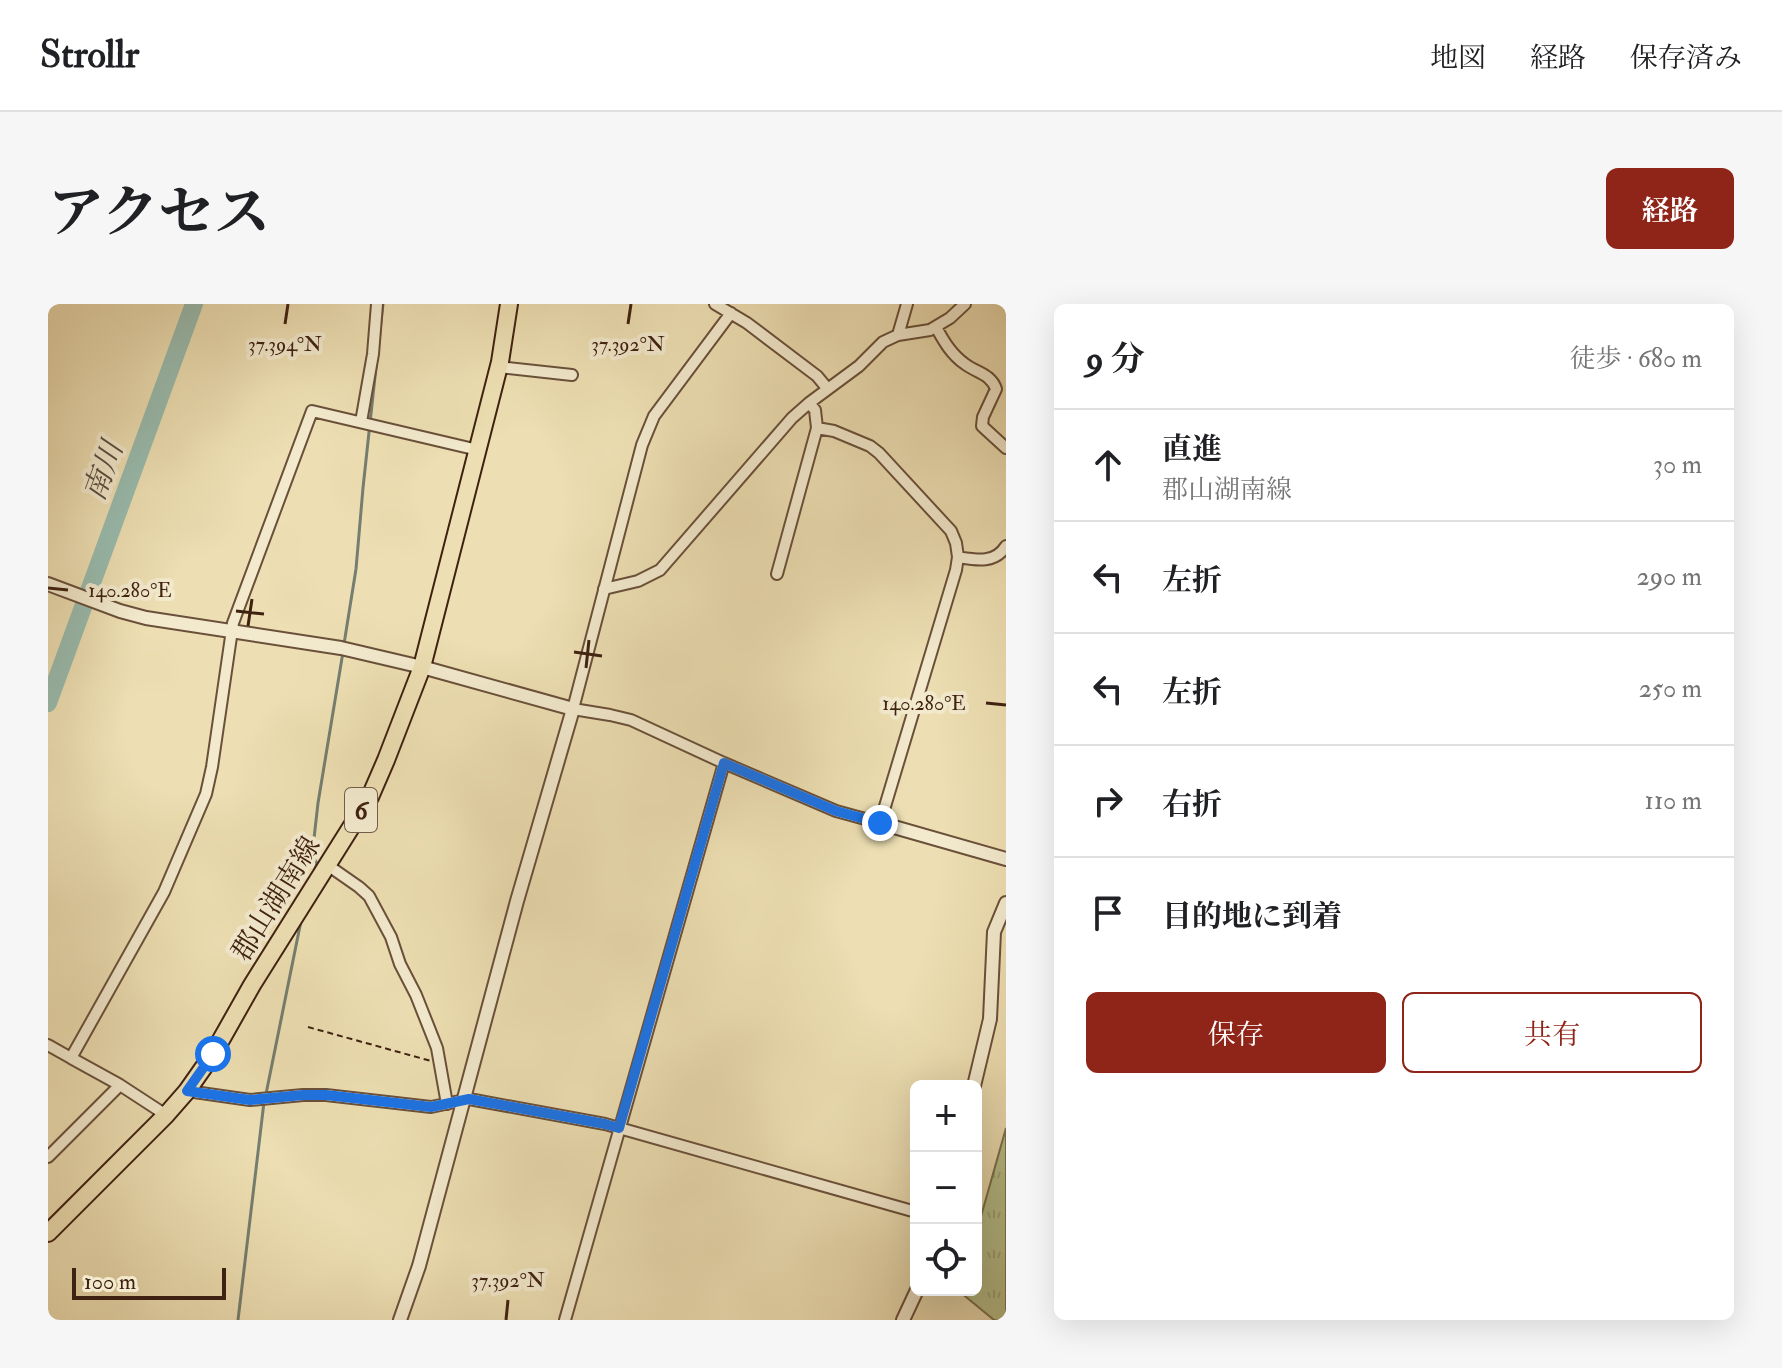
<!DOCTYPE html>
<html lang="ja">
<meta charset="utf-8">
<style>
:root{--surface:#fff;--page:#f6f6f6;--text:#202124;--muted:#757577;--line:#e0e0e0;--accent:#8f2418}
body{margin:0;font-family:"IM FELL Double Pica","Noto Serif JP",serif;background:var(--page);color:var(--text)}
.controls{position:absolute;right:24px;bottom:24px;display:grid;overflow:hidden;border-radius:12px;box-shadow:0 8px 32px #0002}
.controls button{width:72px;height:72px;display:grid;place-items:center;padding:0;border:0;border-bottom:2px solid var(--line);background:var(--surface);color:var(--text);font:40px sans-serif}
.scale{position:absolute;left:24px;bottom:20px;width:154px;box-sizing:border-box;padding-left:8px;border:4px solid #3f2111;border-top:0;font-size:22px;line-height:28px;white-space:nowrap;color:#3f2111;-webkit-text-stroke:6px #f3eace;paint-order:stroke}
.stop{position:absolute;width:24px;height:24px;margin:-18px;border:6px solid #1a73e8;border-radius:50%;background:#fff}
.stop.end{background:#1a73e8;border-color:#fff;box-shadow:0 2px 8px #0008}
.list{margin:0;padding:0;list-style:none}
h2{display:flex;justify-content:space-between;align-items:center;height:104px;margin:0;padding:0 32px;font-size:34px}
h2 small{font-size:26px;font-weight:400;color:var(--muted)}
.list li{display:grid;grid-template-columns:52px 1fr auto;gap:24px;align-items:center;box-sizing:border-box;height:112px;padding:0 32px;border-top:2px solid var(--line)}
.list b{display:block;font-size:30px;white-space:nowrap}
.list p{margin:0;font-size:26px;white-space:nowrap;color:var(--muted)}
.list em{font-size:26px;font-style:normal;color:var(--muted)}
.actions{display:flex;gap:16px;padding:24px 32px}
.actions a{flex:1;padding:18px 0;border:2px solid var(--accent);border-radius:12px;text-align:center;font-size:28px;color:var(--accent)}
.actions .main{background:var(--accent);color:#fff}
.icon{flex:none;width:44px;height:44px;fill:none;stroke:currentColor;stroke-width:2;stroke-linecap:round;stroke-linejoin:round}
.map{position:relative;flex:none;width:958px;height:1016px;overflow:hidden;border-radius:12px}
header{display:flex;align-items:center;gap:48px;box-sizing:border-box;height:112px;padding:0 40px;background:var(--surface);border-bottom:2px solid var(--line)}
header strong{font-size:38px}
nav{display:flex;gap:44px;margin-inline-start:auto;font-size:28px}
.intro{display:flex;align-items:center;justify-content:space-between;box-sizing:border-box;height:192px;padding:0 48px}
h1{margin:0;font-size:56px}
.button{padding:20px 36px;border-radius:12px;background:var(--accent);color:#fff;font-size:28px;font-weight:700}
main{display:flex;gap:48px;padding:0 48px}
aside{flex:1;background:var(--surface);border-radius:12px;box-shadow:0 8px 32px #0002}
.map>svg:first-child{display:block}
.grass{fill:url(#grass-tufts);stroke:#7b724f;stroke-width:2}
.lines{fill:none;stroke-linecap:round;stroke-linejoin:round}
.stream{stroke:#757e70;stroke-width:3}
.river{stroke:#99bcaf;stroke-width:18}
.minor-casing{stroke:#6a503a;stroke-width:14}
.tertiary-casing{stroke:#6a503a;stroke-width:16}
.primary-casing{stroke:#3f2111;stroke-width:20}
.path{stroke:#3f2111;stroke-width:2;stroke-dasharray:6 4;stroke-linecap:butt}
.minor{stroke:#f3eace;stroke-width:10}
.tertiary{stroke:#f3eace;stroke-width:12}
.primary{stroke:#eddfb3;stroke-width:16}
.route{stroke:#1a73e8;stroke-width:10}
.ticks{fill:none;stroke:#3f2111;stroke-width:3}
.labels{text-anchor:middle;stroke-width:8;stroke-linejoin:round;paint-order:stroke}
.shield{fill:#f3eace;stroke:#755d4a;stroke-width:2}
.shield-label{font-size:26px;font-weight:bold;fill:#3f2111}
.street-label{font-size:28px;fill:#3f2111;stroke:#f3eace}
.water-label{font-size:30px;font-style:italic;fill:#5a5040;stroke:#f3eace}
.ticks-label{font-size:20px;text-anchor:middle;fill:#3f2111;stroke:#f3eace;stroke-width:8;stroke-linejoin:round;paint-order:stroke}
</style>
<header>
<strong>Strollr</strong>
<nav><a>地図</a><a>経路</a><a>保存済み</a></nav>
</header>
<div class="intro"><h1>アクセス</h1><a class="button">経路</a></div>
<main>
<div class="map">
<svg width="958" height="1016" viewBox="0 0 958 1016">
<defs>
<pattern id="grass-tufts" width="24" height="20" patternUnits="userSpaceOnUse" patternTransform="scale(2)"><rect width="24" height="20" fill="#b7c28d"/><path d="M3 7l-1-3M5 7V3M7 7l1-3M15 17l-1-3M17 17v-4M19 17l1-3" fill="none" stroke="#9ea679"/></pattern>
</defs>
<rect width="100%" height="100%" fill="#eddfb3"/>
<filter id="stains"><feTurbulence type="fractalNoise" baseFrequency=".0025" numOctaves="4"/><feColorMatrix values="0 0 0 0 .2 0 0 0 0 .09 0 0 0 0 .02 0 0 0 .5 -.17"/></filter>
<radialGradient id="worn" r=".72"><stop offset=".6" stop-color="#630" stop-opacity="0"/><stop offset="1" stop-color="#630" stop-opacity=".3"/></radialGradient>
<path class="grass" d="M958 824V1016H946L912 988V986H928V930Z"/>
<g class="lines">
<path class="stream" d="M330 46 335 0
M296 340 308 265 315 184 329 54
M266 568 269 559 264 552 270 499 295 348
M218 790 253 617
M190 1016 216 798"/>
<path class="river" d="M0 399 146 0"/>
<defs>
<path id="minor" d="M667 0 699 19 769 72 779 84
M683 9 606 112 594 141 525 405 562 411 583 416 676 459 788 507 832 519 908 266 910 253 908 239 903 227 831 149 822 142 786 127 769 124
M888 23C896 38 904 51 917 60 929 69 943 70 948 85L935 113 934 122 958 144
M850 31 859 0
M450 63 524 71
M313 118 325 50 329 0
M910 253C928 256 947 260 958 242
M729 270 769 124 767 106 761 99
M556 285 590 277 612 266 744 114 761 99 811 62 835 38 850 31 882 26 902 14 917 0
M278 560 311 583 321 592 343 633 352 660 368 691 389 744 399 800
M0 741 23 754
M139 787 202 796 255 791H278L383 803 421 795 557 820 868 908
M118 811 72 781 23 754 116 588 158 490 164 463 185 319 264 107 430 146
M0 853 72 781
M517 1016 676 459"/>
<path id="tertiary" d="M0 280 72 307 98 314 293 344 374 363 525 405 469 597 371 962 352 1016
M832 519 958 555
M926 782 942 715 946 628 958 599
M855 1016 869 986"/>
<path id="primary" d="M0 929 118 811 139 787 165 750 204 681 322 493 338 456 374 363 452 58 461 0"/>
</defs>
<use href="#minor" class="minor-casing"/>
<use href="#tertiary" class="tertiary-casing"/>
<use href="#primary" class="primary-casing"/>
<path class="path" d="M260 723 383 757"/>
<use href="#minor" class="minor"/>
<use href="#tertiary" class="tertiary"/>
<use href="#primary" class="primary"/>
</g>
<g class="lines">
<path class="route" d="M165 750 139 787 202 796 255 791H278L383 803 421 795 557 820 571 824 676 459 788 507 832 519"/>
</g>
<path class="ticks" d="M237 20 240 0M580 20 583 0M0 284 20 286M188 307 216 310M200 322 204 295M526 348 554 352M538 364 541 336M938 399 958 401M458 1016 460 996"/>
<g class="labels">
<rect class="shield" x="297" y="484" width="32" height="44" rx="6"/>
<g class="shield-label">
<text x="313" y="515">6</text>
</g>
<g class="street-label">
<text transform="translate(227 594) rotate(-58)" y="10">郡山湖南線</text>
</g>
<g class="water-label">
<text transform="translate(55 167) rotate(-70)" y="10">南川</text>
</g>
</g>
<g class="ticks-label">
<text x="237" y="47">37.394°N</text>
<text x="580" y="47">37.392°N</text>
<text x="82" y="293">140.280°E</text>
<text x="876" y="406">140.280°E</text>
<text x="460" y="983">37.392°N</text>
</g>
<rect width="100%" height="100%" filter="url(#stains)"/>
<rect width="100%" height="100%" fill="url(#worn)"/>
</svg>
<div class="controls">
<button>+</button>
<button>−</button>
<button><svg class="icon" aria-label="locate" viewBox="0 0 24 24"><circle cx="12" cy="12" r="6"/><path d="M12 2v4M12 18v4M2 12h4M18 12h4"/></svg></button>
</div>
<div class="scale">100 m</div>
<div class="stop" style="left:165px;top:750px"></div>
<div class="stop end" style="left:832px;top:519px"></div>
</div>
<aside>
<h2>9 分<small>徒歩 · 680 m</small></h2>
<ul class="list">
<li><svg class="icon" aria-label="ahead" viewBox="0 0 24 24"><path d="M12 20V5M6 11l6-6 6 6"/></svg><div><b>直進</b><p>郡山湖南線</p></div><em>30 m</em></li>
<li><svg class="icon" aria-label="left" viewBox="0 0 24 24"><path d="M17 20v-9H6M10 6l-5 5 5 5"/></svg><div><b>左折</b></div><em>290 m</em></li>
<li><svg class="icon" aria-label="left" viewBox="0 0 24 24"><path d="M17 20v-9H6M10 6l-5 5 5 5"/></svg><div><b>左折</b></div><em>250 m</em></li>
<li><svg class="icon" aria-label="right" viewBox="0 0 24 24"><path d="M7 20v-9h11M14 6l5 5-5 5"/></svg><div><b>右折</b></div><em>110 m</em></li>
<li><svg class="icon" aria-label="arrive" viewBox="0 0 24 24"><path d="M6 21V4h12l-3 4 3 4H6"/></svg><div><b>目的地に到着</b></div></li>
</ul>
<div class="actions"><a class="main">保存</a><a>共有</a></div>
</aside>
</main>
